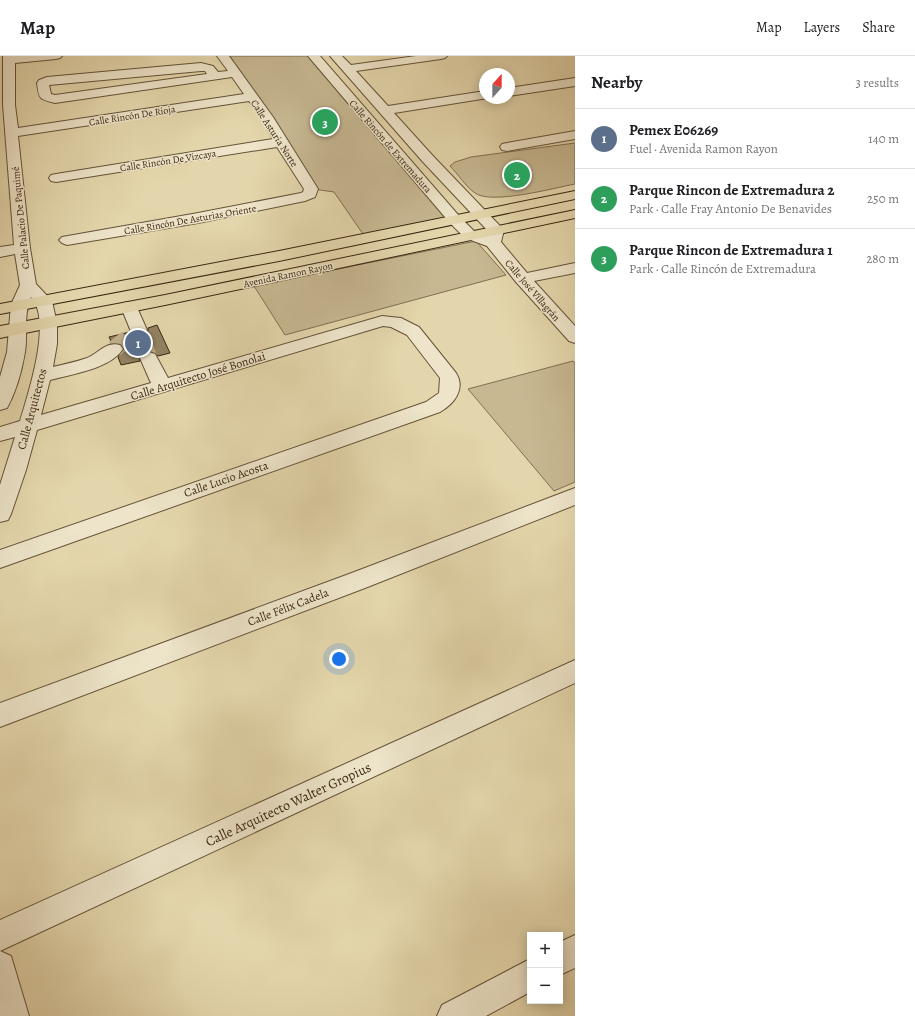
<!DOCTYPE html>
<meta charset="utf-8">
<style>
:root{--surface:#fff;--page:#f6f6f6;--text:#202124;--muted:#757577;--line:#e0e0e0;--accent:#8f2418}
body{margin:0;font-family:Alegreya,serif;background:var(--page);color:var(--text)}
.controls{position:absolute;right:12px;bottom:12px;display:grid;overflow:hidden;border-radius:0px;box-shadow:0 2px 10px #0003}
.controls button{width:36px;height:36px;display:grid;place-items:center;padding:0;border:0;border-bottom:1px solid var(--line);background:var(--surface);color:var(--text);font:20px sans-serif}
.compass{position:absolute;left:479px;top:12px;width:36px;height:36px;border-radius:50%;background:var(--surface);box-shadow:0 2px 10px #0003;rotate:21deg}
.you{position:absolute;left:339px;top:603px;width:14px;height:14px;margin:-10px;border:3px solid #fff;border-radius:50%;background:#1a73e8;box-shadow:0 0 0 6px #1a73e833}
.badge{display:grid;place-items:center;width:26px;height:26px;border-radius:50%;background:var(--accent);color:#fff;font-size:13px;font-weight:700}
.pin{position:absolute;translate:-50% -50%;border:2px solid #fff;box-shadow:0 1px 4px #0006}
.list{margin:0;padding:0;list-style:none}
h2{display:flex;justify-content:space-between;align-items:center;height:52px;margin:0;padding:0 16px;font-size:17px}
h2 small{font-size:13px;font-weight:400;color:var(--muted)}
.list li{display:grid;grid-template-columns:26px 1fr auto;gap:12px;align-items:center;box-sizing:border-box;height:60px;padding:0 16px;border-top:1px solid var(--line)}
.list b{display:block;font-size:15px;white-space:nowrap}
.list p{margin:0;font-size:13px;white-space:nowrap;color:var(--muted)}
.list em{font-size:13px;font-style:normal;color:var(--muted)}
.map{position:relative;flex:none;width:575px;height:960px;overflow:hidden}
header{display:flex;align-items:center;gap:24px;box-sizing:border-box;height:56px;padding:0 20px;background:var(--surface);border-bottom:1px solid var(--line)}
header strong{font-size:19px}
nav{display:flex;gap:22px;margin-inline-start:auto;font-size:14px}
main{display:flex}
aside{flex:1;background:var(--surface)}
.map>svg:first-child{display:block}
.green{fill:#c7b892;stroke:#816f52}
.building{fill:#938262;stroke:#3b2612}
.lines{fill:none;stroke-linecap:round;stroke-linejoin:round}
.minor-tunnel{stroke:#c2b38d;stroke-width:17;stroke-dasharray:17 8;stroke-linecap:butt}
.minor-casing{stroke:#655238;stroke-width:2}
.major-casing{stroke:#3b2612;stroke-width:2}
.minor{fill:#ede4c9;fill-rule:evenodd}
.major{fill:#e4d6ac;fill-rule:evenodd}
.labels{text-anchor:middle;stroke-width:3;stroke-linejoin:round;paint-order:stroke}
.far-street-label{font-size:10px;fill:#3b2612;stroke:#ede4c9}
.street-label{font-size:12px;fill:#3b2612;stroke:#ede4c9}
.near-street-label{font-size:14px;fill:#3b2612;stroke:#ede4c9}
</style>
<header>
<strong>Map</strong>
<nav><a>Map</a><a>Layers</a><a>Share</a></nav>
</header>
<main>
<div class="map">
<svg width="575" height="960" viewBox="0 0 575 960">
<rect width="100%" height="100%" fill="#e4d6ac"/>
<filter id="stains"><feTurbulence type="fractalNoise" baseFrequency=".005" numOctaves="4"/><feColorMatrix values="0 0 0 0 .2 0 0 0 0 .09 0 0 0 0 .02 0 0 0 .5 -.17"/></filter>
<radialGradient id="worn" r=".72"><stop offset=".6" stop-color="#630" stop-opacity="0"/><stop offset="1" stop-color="#630" stop-opacity=".3"/></radialGradient>
<path class="green" d="M230 0H319L462 163 365 181 334 136 313 133Z
M575 87V128C554 132 491 149 475 137 466 131 458 118 450 110L455 106 471 101Z
M476 185 506 219 285 279 254 230Z
M573 305 575 307V426L554 435 468 333Z"/>
<path class="building" d="M157 269 170 297 158 300 155 297 149 295 142 297 139 301 140 305 121 309 118 301 124 292 120 288 112 287 109 281 130 276 132 279 138 281 145 279 148 275V272Z"/>
<g class="lines">
<path class="minor-tunnel" d="M114 293 138 274 149 302"/>
<defs>
<path id="minor" d="M3 0H62L60 2 56 3 15 7V49L18 72 244 38 232 21 55 47C39 43 39 43 37 27L39 24 47 21 201 7 213 10 218 16 228 15 217 0H229L273 61 318 133 315 141 305 145 198 167 67 189 62 187 59 184 62 181 198 157 301 137 303 136 304 133 277 91 56 126 51 125 49 122 51 119 56 118 273 83 261 61 249 45 18 80 30 192 36 228 52 245 57 268V288L53 311C64 308 76 306 87 302 99 297 106 285 120 289L123 293C110 313 72 318 50 324L41 359 151 327 140 302 143 298 149 296 155 298 168 322 382 260 401 262 419 271 456 317C466 333 454 348 440 356L0 512V494L426 346 439 337 440 322 407 279 391 271 383 270 37 374 26 414 11 458 8 464 0 466V429L15 381 0 385V371L20 365C28 338 53 264 31 241 23 258 28 278 25 296 22 314 16 336 7 352L0 354V321L7 296 11 249 20 229 15 198 0 201V191L14 189 3 49ZM201 15H205L207 18 55 39 51 38 49 29Z
M308 0H320L460 161 475 176 487 180 488 175 423 106 330 0H342L351 9 416 0H447L445 2 441 3 356 15 388 50 485 35V42H488L394 57 433 100 501 171 504 174 501 186 527 217 575 207V217L534 225 575 270V287L569 285 516 226 487 190 465 182 450 167Z
M575 22V30L509 40V32Z
M575 75V83L507 95 502 94 500 91 502 88 507 87Z
M129 246 135 247 147 274 144 278 138 280 132 278 121 251 123 247Z
M575 432V449L365 532 0 671V647L349 518Z
M575 604V627L0 895 11 900 29 960H0V864Z
M575 879V912L560 919V886Z
M530 903V936L486 960H437L442 949Z"/>
<path id="major" d="M575 135V143L279 205 0 258V248L279 195Z
M575 154V162L165 249 0 282V270L165 239Z"/>
</defs>
<use href="#minor" class="minor-casing"/>
<use href="#major" class="major-casing"/>
<use href="#minor" class="minor"/>
<use href="#major" class="major"/>
</g>
<g class="labels">
<g class="far-street-label">
<text transform="translate(132 59) rotate(-9)" y="4">Calle Rincón De Rioja</text>
<text transform="translate(275 77) rotate(57)" y="4">Calle Asturia Norte</text>
<text transform="translate(391 90) rotate(49)" y="4">Calle Rincón de Extremadura</text>
<text transform="translate(168 104) rotate(-9)" y="4">Calle Rincón De Vizcaya</text>
<text transform="translate(20 162) rotate(-96)" y="4">Calle Palacio De Paquimé</text>
<text transform="translate(190 163) rotate(-10)" y="4">Calle Rincón De Asturias Oriente</text>
<text transform="translate(288 218) rotate(-12)" y="4">Avenida Ramon Rayon</text>
<text transform="translate(533 234) rotate(49)" y="4">Calle José Villagrán</text>
</g>
<g class="street-label">
<text transform="translate(198 320) rotate(-17)" y="4">Calle Arquitecto José Bonolai</text>
<text transform="translate(32 353) rotate(-75)" y="4">Calle Arquitectos</text>
<text transform="translate(226 423) rotate(-19)" y="4">Calle Lucio Acosta</text>
<text transform="translate(288 551) rotate(-21)" y="4">Calle Félix Cadela</text>
</g>
<g class="near-street-label">
<text transform="translate(288 748) rotate(-25)" y="5">Calle Arquitecto Walter Gropius</text>
</g>
</g>
<rect width="100%" height="100%" filter="url(#stains)"/>
<rect width="100%" height="100%" fill="url(#worn)"/>
</svg>
<div class="controls">
<button>+</button>
<button>−</button>
</div>
<svg class="compass" viewBox="-18 -18 36 36"><path d="M0-13l5 13h-10z" fill="#e53935"/><path d="M0 13l5-13h-10z" fill="#757577"/></svg>
<div class="you"></div>
<div class="pin badge" style="left:138px;top:287px;background:#5c6f8a">1</div>
<div class="pin badge" style="left:517px;top:119px;background:#2e9e5b">2</div>
<div class="pin badge" style="left:325px;top:66px;background:#2e9e5b">3</div>
</div>
<aside>
<h2>Nearby<small>3 results</small></h2>
<ul class="list">
<li><span class="badge" style="background:#5c6f8a">1</span><div><b>Pemex E06269</b><p>Fuel · Avenida Ramon Rayon</p></div><em>140 m</em></li>
<li><span class="badge" style="background:#2e9e5b">2</span><div><b>Parque Rincon de Extremadura 2</b><p>Park · Calle Fray Antonio De Benavides</p></div><em>250 m</em></li>
<li><span class="badge" style="background:#2e9e5b">3</span><div><b>Parque Rincon de Extremadura 1</b><p>Park · Calle Rincón de Extremadura</p></div><em>280 m</em></li>
</ul>
</aside>
</main>
